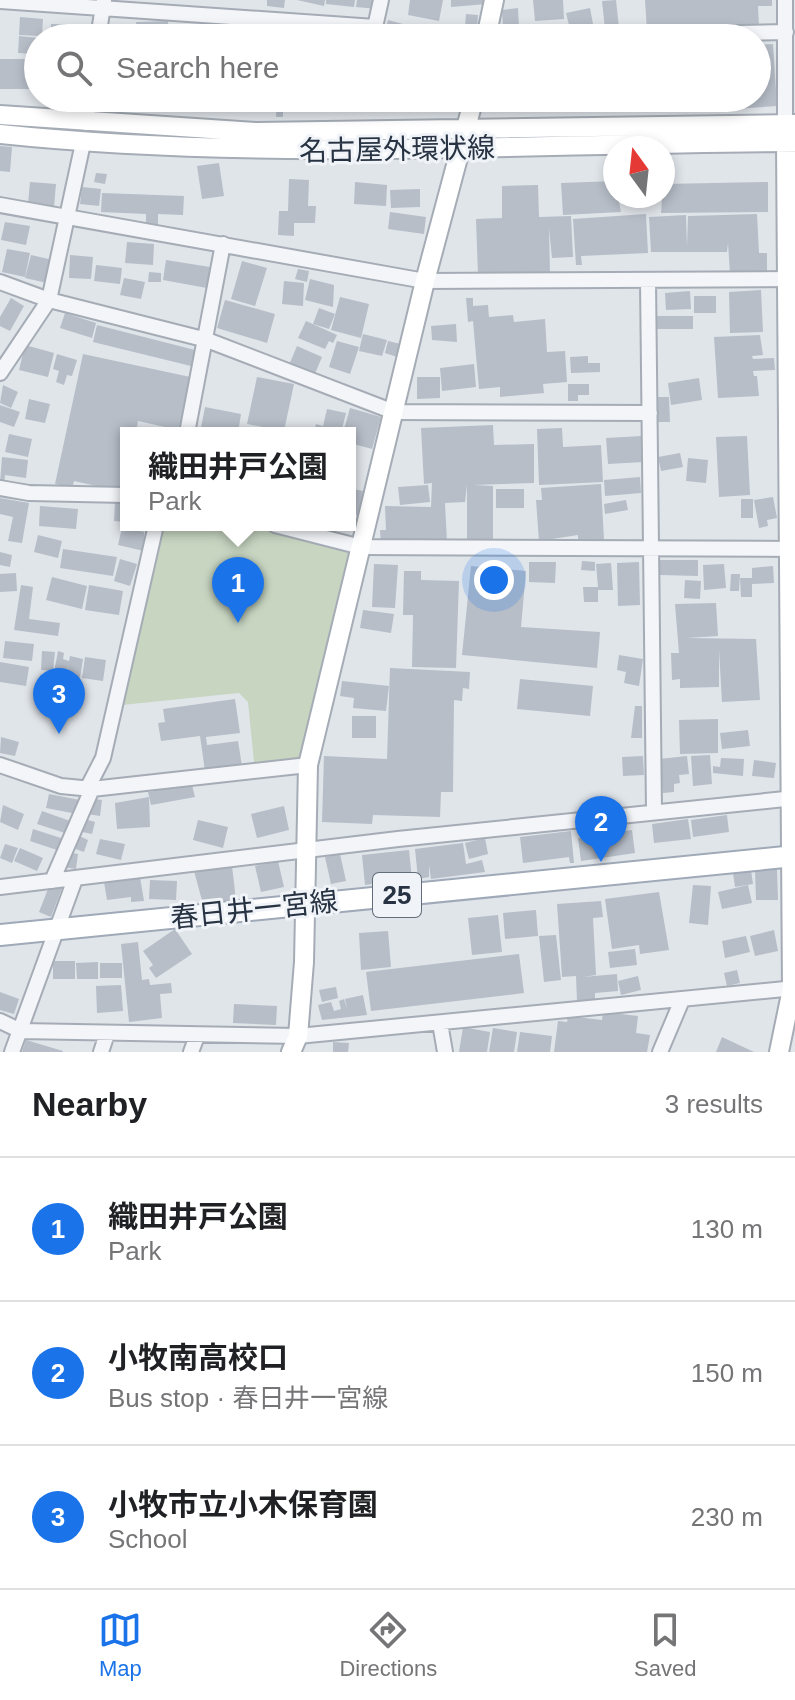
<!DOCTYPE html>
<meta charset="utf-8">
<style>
:root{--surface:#fff;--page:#f6f6f6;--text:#202124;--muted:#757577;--line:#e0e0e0;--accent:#1a73e8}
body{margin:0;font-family:Arial,"Noto Sans JP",sans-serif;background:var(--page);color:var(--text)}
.compass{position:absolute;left:603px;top:136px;width:72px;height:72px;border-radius:50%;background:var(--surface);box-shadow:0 4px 12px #0003;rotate:345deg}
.you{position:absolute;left:494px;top:580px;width:28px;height:28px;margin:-20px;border:6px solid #fff;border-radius:50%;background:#1a73e8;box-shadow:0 0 0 12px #1a73e833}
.badge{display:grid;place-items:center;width:52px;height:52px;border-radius:50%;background:var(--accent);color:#fff;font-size:26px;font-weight:700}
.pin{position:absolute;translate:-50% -66px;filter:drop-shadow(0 2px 4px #0008)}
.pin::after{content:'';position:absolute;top:42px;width:28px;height:24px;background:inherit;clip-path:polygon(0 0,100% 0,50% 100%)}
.popup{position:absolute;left:120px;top:427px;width:236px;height:104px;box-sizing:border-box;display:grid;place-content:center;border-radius:0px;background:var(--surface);filter:drop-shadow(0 2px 6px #0005);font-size:26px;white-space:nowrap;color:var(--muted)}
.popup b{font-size:30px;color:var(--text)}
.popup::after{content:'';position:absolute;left:50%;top:100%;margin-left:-16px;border:16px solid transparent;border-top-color:var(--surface)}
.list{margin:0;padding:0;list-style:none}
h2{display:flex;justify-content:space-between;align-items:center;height:104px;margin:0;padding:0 32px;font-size:34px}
h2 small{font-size:26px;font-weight:400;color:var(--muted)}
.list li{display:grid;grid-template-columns:52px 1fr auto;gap:24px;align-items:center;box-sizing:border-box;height:144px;padding:0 32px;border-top:2px solid var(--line)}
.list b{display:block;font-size:30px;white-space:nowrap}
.list p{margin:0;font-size:26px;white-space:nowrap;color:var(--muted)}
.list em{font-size:26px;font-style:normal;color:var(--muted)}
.icon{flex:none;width:44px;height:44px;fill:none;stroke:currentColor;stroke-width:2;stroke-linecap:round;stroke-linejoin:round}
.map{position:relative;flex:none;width:795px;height:1052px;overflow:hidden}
.search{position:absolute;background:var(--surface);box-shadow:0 4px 12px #0003;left:24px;right:24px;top:24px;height:88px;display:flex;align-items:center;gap:20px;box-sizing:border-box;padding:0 28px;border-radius:44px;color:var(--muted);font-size:30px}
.sheet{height:536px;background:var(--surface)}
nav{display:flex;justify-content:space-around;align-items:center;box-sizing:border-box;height:112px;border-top:2px solid var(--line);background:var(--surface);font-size:22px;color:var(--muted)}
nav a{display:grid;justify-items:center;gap:4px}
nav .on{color:var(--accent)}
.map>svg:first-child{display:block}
.green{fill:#c7d5c1}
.building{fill:#b7bec8}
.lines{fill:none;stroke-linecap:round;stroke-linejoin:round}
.street-casing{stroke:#a5acb5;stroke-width:18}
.secondary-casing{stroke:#a5acb5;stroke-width:22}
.primary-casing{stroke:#9fa9b7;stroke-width:24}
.street{stroke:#f3f5f8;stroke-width:14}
.secondary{stroke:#fff;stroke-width:18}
.primary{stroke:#fff;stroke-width:20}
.labels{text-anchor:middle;stroke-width:6;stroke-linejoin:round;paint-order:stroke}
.shield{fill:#f0f4f8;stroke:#636d79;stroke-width:2}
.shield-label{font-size:26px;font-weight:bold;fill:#273343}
.street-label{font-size:28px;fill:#273343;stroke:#f0f4f8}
</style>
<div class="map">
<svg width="795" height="1052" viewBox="0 0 795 1052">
<rect width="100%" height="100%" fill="#e0e5ea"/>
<path class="green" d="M162 525H247L353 553 304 759 254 762 248 702 239 693 122 705Z"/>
<path class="building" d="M267 0H285L284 8 267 6Z
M297 0H325L324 6Z
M326 0H355L354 7 326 4Z
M357 0H378L377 9 356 7Z
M410 0H443L439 21 408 15Z
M451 0H487V4L451 7Z
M533 0H563L564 19 535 21Z
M616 0 619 28 605 29 602 1Z
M645 0H772V6H758L759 26 647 31Z
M518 8 519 28 503 29 502 10Z
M590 8 593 24 570 29 566 13Z
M466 14 478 15 477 28 465 27Z
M20 17 43 19 42 36 19 35Z
M388 20 429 31 427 38H384Z
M168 21V33L185 32V38H115V31L137 30 136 22Z
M51 24 88 25 87 38H51Z
M247 30 261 31V38H247Z
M430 31 477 35 476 38H429Z
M19 36 38 38V54L18 53Z
M773 44 777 106 703 111 702 98H757V45Z
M0 59H36V89H0Z
M105 98H196V104L184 101 105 103Z
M277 98H302V104L283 103V117H276Z
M551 98H592V104L551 106Z
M628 98H663V103L628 104Z
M665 98H699V101L665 104Z
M0 146 12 147 10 172 0 171Z
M219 163 224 196 202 199 197 166Z
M96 173 107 174 105 184 94 182Z
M289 179 309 180 308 206H316L315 223H294V236L278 235 279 211H288Z
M615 181 621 212 563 215 561 183Z
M30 182 56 184 54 207 28 204Z
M355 182 387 185 386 206 354 204Z
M768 182V212L661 213 663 184Z
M538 185 539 217 571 216 573 257 552 258 549 228 550 273 478 275 476 219 502 218V186Z
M82 187 101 189 99 206 80 204Z
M420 189V207L391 208 390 190Z
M102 193 184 196 183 215 158 214V227L146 226V214L101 212Z
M390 212 426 217 424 234 388 229Z
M646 214 648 253 581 256 582 265H576L573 219Z
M757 214 759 253H767V271L730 273 728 243 727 252H651L649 217 686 215 687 247 688 216Z
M5 222 30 226 26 245 1 240Z
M127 242 154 244 153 265 125 263Z
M7 249 30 253 25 277 2 272Z
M31 255 53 260 47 283 25 278Z
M70 255 93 257 91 279 69 278Z
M166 260 210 267 207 288 163 280Z
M242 261 267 268 255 306 231 299Z
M96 265 122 268 120 284 94 281Z
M298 269 309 271 307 282 295 279Z
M149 272 161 273V282H148Z
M124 278 145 282 141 299 120 295Z
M310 279 334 285 333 307 305 300Z
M284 281 304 283 303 306 282 304Z
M761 290 763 332 730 333 729 292Z
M690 291 691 309 666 310 665 293Z
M694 296H716V313H694Z
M340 297 369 304 361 338 331 330Z
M11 298 24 306 10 331 0 326V317Z
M466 298H473V306L488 305 489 317 513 315 514 322 545 319 547 352 565 351 567 382 543 384 544 393 500 397V387L479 389 473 321 468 322Z
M225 300 275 314 267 343 217 328Z
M319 308 335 314 329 329 313 324Z
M65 313 96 323 92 338 60 328Z
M656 316H693V329H656Z
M306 321 337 335 333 343 329 341 325 349 298 338Z
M456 324 457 342 432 340 431 326Z
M97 325 195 350 191 366 93 342Z
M363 334 387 340 382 356 359 351Z
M760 335 763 355 752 356 753 359 774 358 775 370 753 371 754 376H757L759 396 718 398 714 337Z
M337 341 359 347 350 374 329 367Z
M388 341 401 344 397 357 385 353Z
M25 345 54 353 48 377 19 370Z
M297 346 322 357 314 376 289 365Z
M57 354 77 360 72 376 67 375 64 385 56 382 59 371 53 369Z
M83 354 195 378 183 431 138 421 136 433H126V473L119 491 74 481 72 488 55 484Z
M588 356V363H600V372L571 373 570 357Z
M474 364 476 387 442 391 440 368Z
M257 377 294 384 284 431 247 424Z
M417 377H440V398L417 399Z
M699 378 702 400 671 405 668 383Z
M568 384H589V395H578V401H568Z
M3 385 18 392 11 408 0 403Z
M657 397H669L670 422H657Z
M29 399 50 404 45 423 25 419Z
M0 405 20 412 14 427 0 422Z
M205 407 241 414 238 433H200Z
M350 408 381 417 372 449 350 443V433H343Z
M327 409 346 413 341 433H314L316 424 323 426Z
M493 425 494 445 534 444V483L474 485 493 486V545L467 544V485L465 502 445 503 447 542 381 545 380 530H386L385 506 431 507 432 483 424 484 421 428Z
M562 428 563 447 601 445 603 482 539 485 537 429Z
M9 434 32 439 28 457 5 452Z
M642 436 643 462 608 464 606 438Z
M747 436 750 495 719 497 716 437Z
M680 453 683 467 661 471 658 457Z
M2 457 28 460 26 478 5 475 4 485 0 484Z
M688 458 708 460 706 483 686 481Z
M640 477 641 493 605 496 604 480Z
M601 484 604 540 578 542V535L539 541 536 500H542L541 488Z
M428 485 430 502 400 505 398 487Z
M353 489 363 491 359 515 350 514Z
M496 489H524V508H496Z
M773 497 777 518 767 520 768 526 759 528 754 500Z
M0 498 29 503 22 543 8 541 13 517 0 514Z
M741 499H753V518H741Z
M626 500 628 510 605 514 604 504Z
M115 502 126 503V522L114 521Z
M40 506 78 509 76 529 39 526Z
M122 527 144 532V551L118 545Z
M38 535 62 541 58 558 34 552Z
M63 549 117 557 113 576 60 568Z
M0 552 12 555 10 567 0 565Z
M120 559 137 564 130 586 114 581Z
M660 560H698V576L660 575Z
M582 561 595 562V571L581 570Z
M529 562H556L555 583 529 582Z
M639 562 640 605 618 606 617 563Z
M611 563 613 590H598V602H584L583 587H598L596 564Z
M374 564 398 565 395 608 372 607Z
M724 564 726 588 704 590 703 565Z
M471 566 526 571 521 627 600 632 597 668 462 655Z
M773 566 774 583 752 584V597H741L740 578H752V568Z
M404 571H421V580L459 581 456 668 412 667 413 615H403Z
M16 573 17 591 0 592V574Z
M731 574H740L739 591H730Z
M52 577 87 586 82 609 46 600Z
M685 580 701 581 700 599 684 598Z
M21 585 33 587 29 619 60 623 58 636 14 630Z
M89 585 123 591 119 615 85 610Z
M716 603 718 636 687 638 756 639 760 700 722 702 719 650V687L680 688V679L672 680 671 653H679L675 604Z
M363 610 394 614 391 633 360 628Z
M5 641 34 644 32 661 3 658Z
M42 651 55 652 53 671 41 670Z
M58 651 64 653 63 659 69 661 70 656 83 659 80 678 67 676 68 666 66 675 54 672Z
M619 655 643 659 639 686 624 683 626 672 617 670Z
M85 657 106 660 103 681 82 678Z
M0 662 29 667 26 686 0 682Z
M390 668 470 672 469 689 463 688 462 701 454 700 453 792H441L440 817 373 815 372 824 322 822 324 756 387 759Z
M520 679 593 686 590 716 517 709Z
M342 681 389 686 386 711 353 708 354 698 340 696Z
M235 699 240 733 206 737 207 745 238 741 242 766 205 771 200 736 161 741 158 723 165 722 163 709Z
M635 706H642V738H631Z
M352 716H376V738H352Z
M718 719V753L680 754 679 720Z
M748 730 750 746 722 749 720 733Z
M1 737 19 742 15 756 0 753Z
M710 755 712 784 693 786 691 756Z
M643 756 644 775 623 776 622 757Z
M687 756 689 774 679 775 680 783 674 784V792L663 793 659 759Z
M721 758 744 759 743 776 713 773V766L720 767Z
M754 760 776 763 774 778 752 776Z
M192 785 195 797 151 805 148 792Z
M49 794 80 800 77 814 46 808Z
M149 797 150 827 117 829 115 803Z
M89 798 102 800 100 816 87 814Z
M3 805 24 814 18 830 0 822Z
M284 806 289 830 257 838 251 814Z
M42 811 73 822 68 834 37 824Z
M727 815 729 832 693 837 691 820Z
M81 818 95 822 92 834 78 831Z
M688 819 691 839 654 843 652 824Z
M198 820 228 827 223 848 193 840Z
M33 829 64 839 60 851 30 841Z
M632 830 635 853 581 861 578 838Z
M571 831 574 863H570L569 857 523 863 520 837Z
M75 834 88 840 84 852 70 847Z
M485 838 488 854 469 859 465 843Z
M100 839 125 844 121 860 96 854Z
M463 843 466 864 482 860 485 872 431 879 429 865V877L418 879 415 849Z
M5 844 18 848 12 863 0 858Z
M20 848 43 858 37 871 14 861Z
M409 850 412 879 365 885 362 855Z
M65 852 78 854 76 869 63 867Z
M340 854 346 881 331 884 325 857Z
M278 861 284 887 261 892 255 866Z
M232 866 236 900 203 904 194 871Z
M777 869 778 900H756L755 870Z
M751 870 753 884 735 887 733 873Z
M140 877 144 901 131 902V897L107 900 104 882Z
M150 880 177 881 176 900 149 899Z
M50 884 62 888 51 917 39 912Z
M693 885 711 886 708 925 689 923Z
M748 885 752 903 722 909 718 892Z
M659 892 669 950 640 954 639 945 612 949 605 899Z
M601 901 603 917 593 918 596 975 583 977 617 974 618 991 595 993V1000L577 1001 576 976 562 977 557 904Z
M536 910 538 936 505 939 503 913Z
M498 915 502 952 472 955 468 918Z
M175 929 192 954 156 978 149 968 153 965 143 951Z
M774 930 778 951 755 956 750 936Z
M388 931 391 967 361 970 359 933Z
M556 935 561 980 544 982 539 936Z
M746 936 750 952 725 958 722 941Z
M138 942 142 980 149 979 150 985 171 983 172 993 160 994 162 1018 129 1022 121 944Z
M635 949 637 965 610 968 608 952Z
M519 954 524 993 371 1011 366 972Z
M53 961H75V979H53Z
M98 962V979H77L76 963Z
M100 963H122V978H100Z
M737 970 740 983 727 986 724 973Z
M638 976 641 990 621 995 618 981Z
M121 985 123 1011 97 1013 96 986Z
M336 987 338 998 322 1002 319 990Z
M0 992 19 999 14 1014 0 1010Z
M363 995 367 1015 322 1020 318 1005 331 1002 334 1011 341 1009 339 1001 344 999 347 1009 345 999Z
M234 1004 277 1006 276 1025 233 1023Z
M603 1012 638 1016 636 1033 650 1035 647 1052H554L558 1021 567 1022 568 1016 602 1020Z
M463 1027 490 1032 487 1052H459Z
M493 1028 517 1032 514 1052H489Z
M520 1032 552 1036 550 1052H517Z
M722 1037 754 1052H716Z
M26 1040 63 1051V1052H22Z
M333 1042 349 1043 348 1052H333Z"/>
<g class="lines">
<defs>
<path id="street" d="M0 1 375 27 381 0
M98 38 104 0
M500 38 786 32
M86 123 89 98
M785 124V0
M0 205 425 281 795 279
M648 281 654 811
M0 282 49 300 207 340 394 412 650 413
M0 373 49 300 83 143
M187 433 223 244
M0 488 29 493 126 495
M275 525 361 547 795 549
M0 765 61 786 92 789 308 765
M87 789 103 758 156 525
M52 881 92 789
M0 887 398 839 795 798
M0 1021 21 1031 298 1036 795 988
M440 1023 445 1052
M12 1052 75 879
M101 1052 107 1034
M191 1052 197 1036
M660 1052 682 1000"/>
<path id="secondary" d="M486 38 494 0
M0 115 256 132 795 124
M0 134C265 162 530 143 795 142
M291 1052 298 1036 304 962 308 765 425 281 474 98
M779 1052 792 989 786 142"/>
<path id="primary" d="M0 935 795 856"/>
</defs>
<use href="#street" class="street-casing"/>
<use href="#secondary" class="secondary-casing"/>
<use href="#primary" class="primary-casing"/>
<use href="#street" class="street"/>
<use href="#secondary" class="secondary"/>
<use href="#primary" class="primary"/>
</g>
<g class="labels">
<rect class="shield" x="373" y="873" width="48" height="44" rx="6"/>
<g class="shield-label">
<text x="397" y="904">25</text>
</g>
<g class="street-label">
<text transform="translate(397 149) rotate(-1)" y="10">名古屋外環状線</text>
<text transform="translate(254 909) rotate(-6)" y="10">春日井一宮線</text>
</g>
</g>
</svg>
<svg class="compass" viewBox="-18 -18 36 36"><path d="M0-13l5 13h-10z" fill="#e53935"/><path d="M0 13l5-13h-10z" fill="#757577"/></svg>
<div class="you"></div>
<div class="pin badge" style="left:238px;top:623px">1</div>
<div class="popup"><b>織田井戸公園</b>Park</div>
<div class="pin badge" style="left:601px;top:862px">2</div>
<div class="pin badge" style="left:59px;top:734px">3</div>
<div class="search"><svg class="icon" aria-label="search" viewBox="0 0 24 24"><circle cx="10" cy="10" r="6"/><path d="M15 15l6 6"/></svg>Search here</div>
</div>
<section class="sheet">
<h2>Nearby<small>3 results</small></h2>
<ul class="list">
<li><span class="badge">1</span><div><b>織田井戸公園</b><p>Park</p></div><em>130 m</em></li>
<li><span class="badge">2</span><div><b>小牧南高校口</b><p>Bus stop · 春日井一宮線</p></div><em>150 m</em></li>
<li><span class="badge">3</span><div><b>小牧市立小木保育園</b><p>School</p></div><em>230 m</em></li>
</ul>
</section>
<nav>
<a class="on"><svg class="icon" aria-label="map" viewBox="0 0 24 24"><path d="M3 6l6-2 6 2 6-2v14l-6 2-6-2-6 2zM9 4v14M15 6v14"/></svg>Map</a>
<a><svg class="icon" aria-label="directions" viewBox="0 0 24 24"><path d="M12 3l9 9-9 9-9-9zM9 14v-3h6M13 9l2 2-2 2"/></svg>Directions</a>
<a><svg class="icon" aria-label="saved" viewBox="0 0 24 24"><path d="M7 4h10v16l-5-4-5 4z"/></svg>Saved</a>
</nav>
